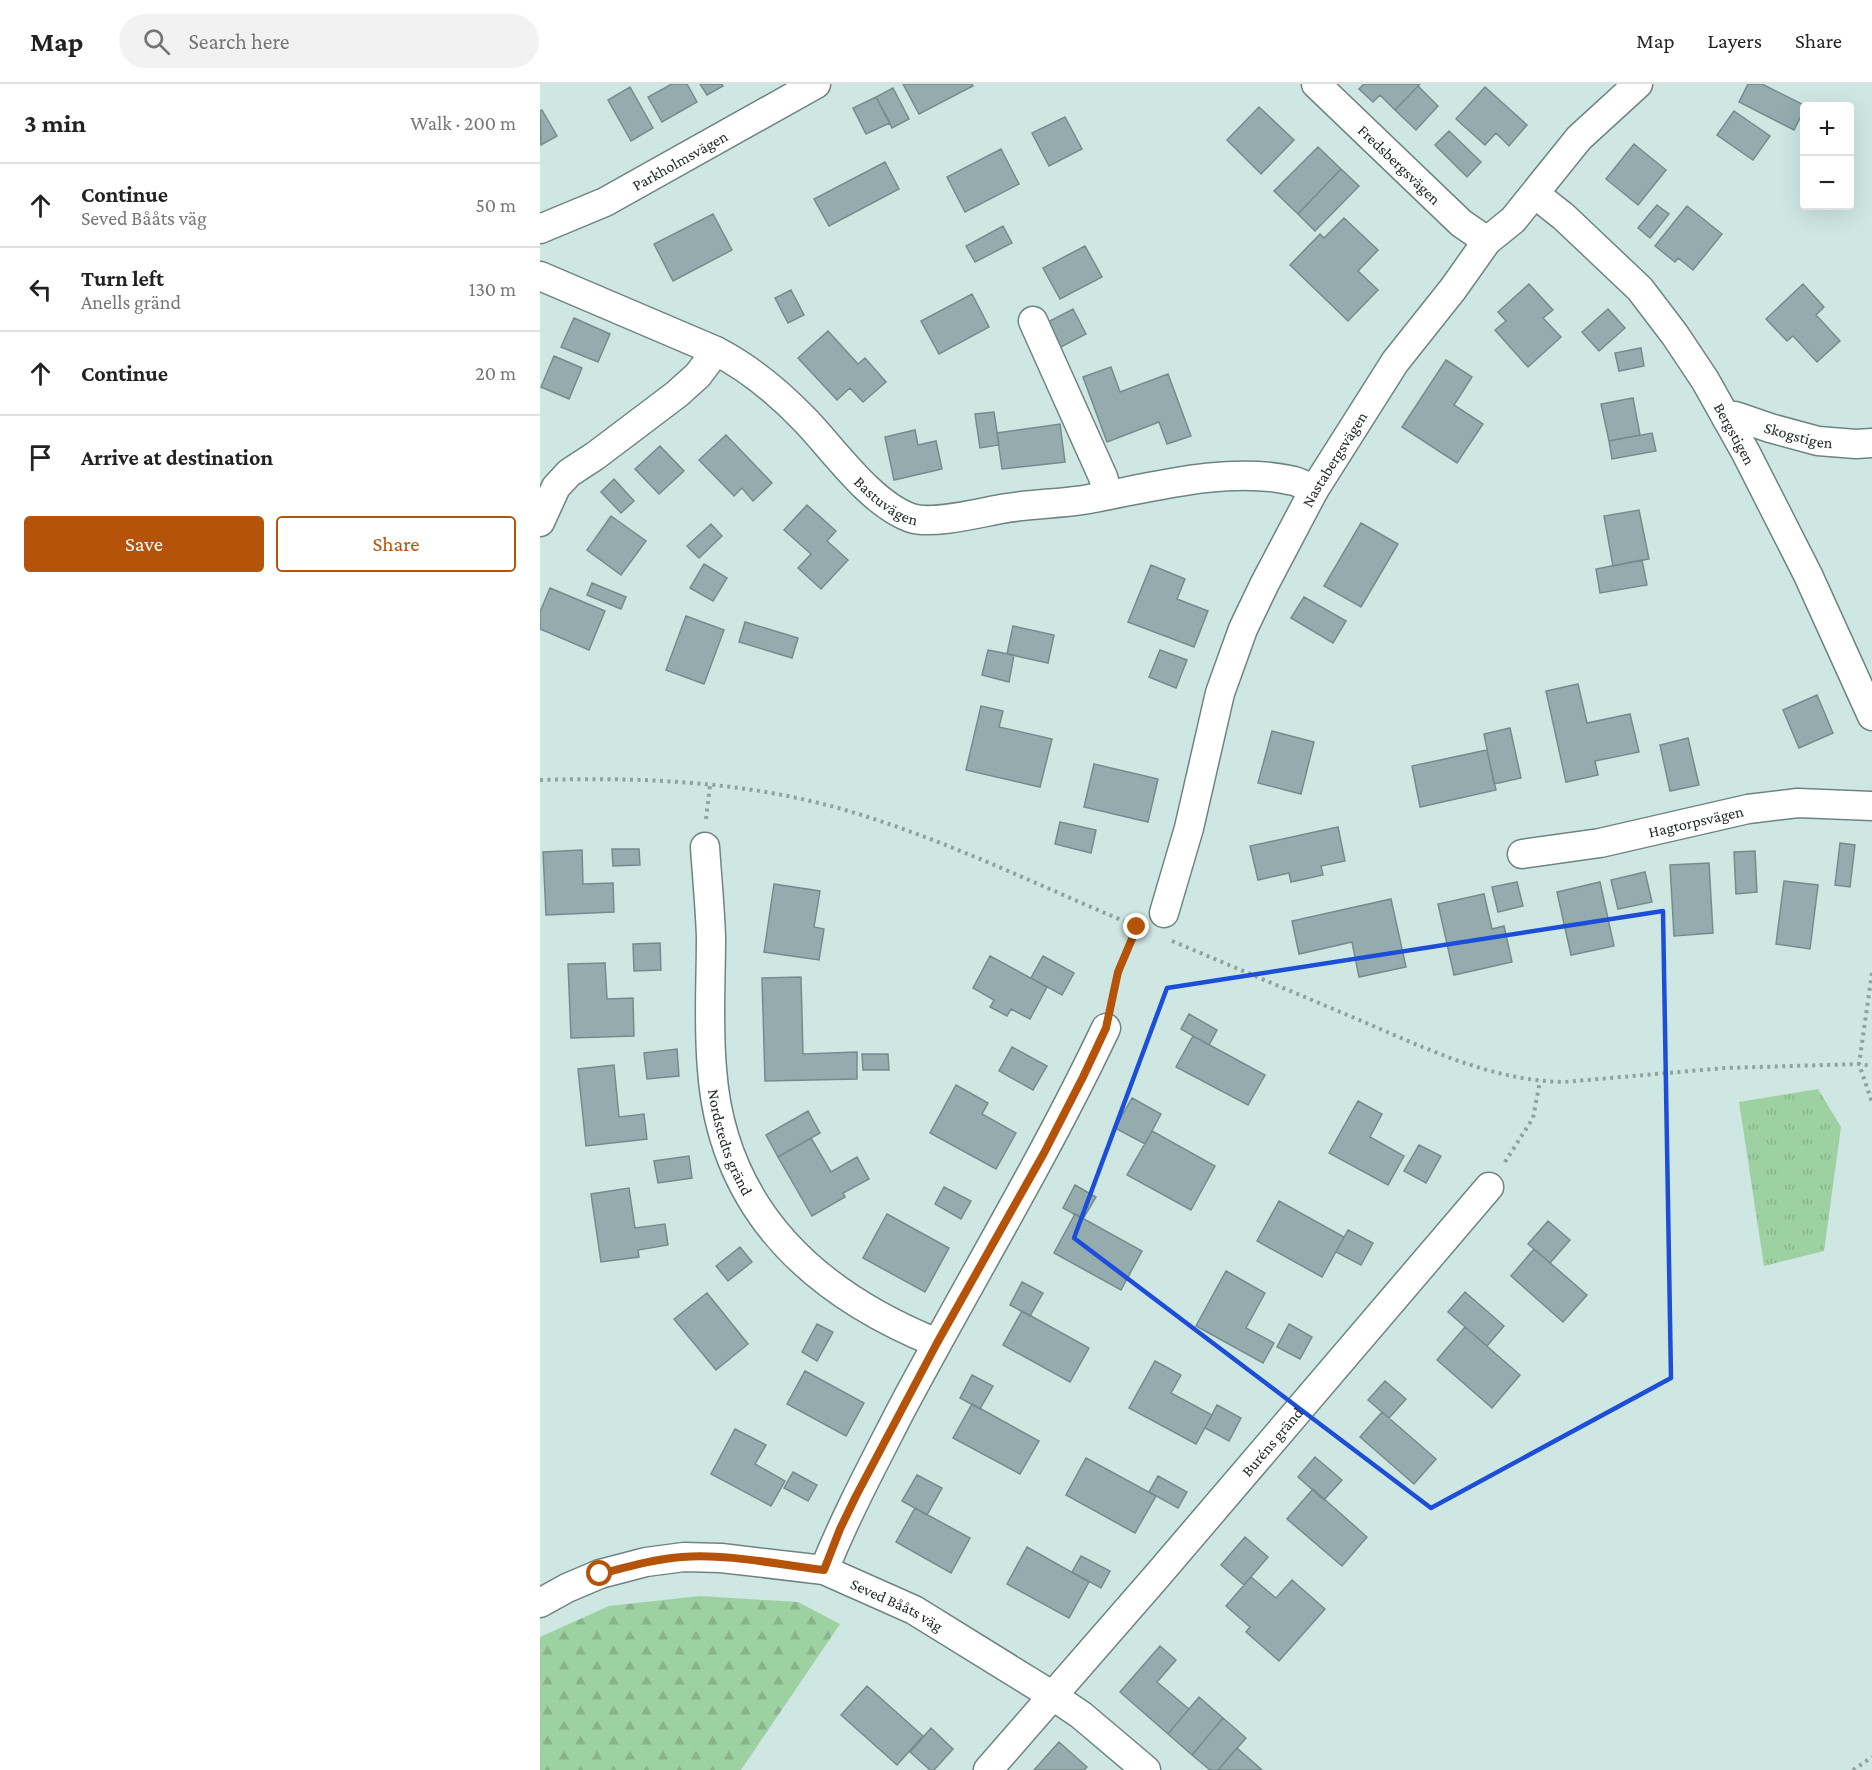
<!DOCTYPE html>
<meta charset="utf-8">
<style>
:root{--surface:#fff;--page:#f2f2f2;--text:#222;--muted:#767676;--line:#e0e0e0;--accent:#b45309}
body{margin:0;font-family:"Crimson Pro",serif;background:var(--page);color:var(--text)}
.controls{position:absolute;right:18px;top:18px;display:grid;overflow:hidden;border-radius:6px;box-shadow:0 6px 24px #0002}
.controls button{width:54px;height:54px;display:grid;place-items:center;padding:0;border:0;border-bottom:2px solid var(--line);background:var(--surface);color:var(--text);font:30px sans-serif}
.stop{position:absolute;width:18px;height:18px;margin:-14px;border:4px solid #b45309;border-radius:50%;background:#fff}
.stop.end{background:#b45309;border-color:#fff;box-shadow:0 2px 6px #0008}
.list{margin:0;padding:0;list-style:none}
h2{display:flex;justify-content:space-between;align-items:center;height:78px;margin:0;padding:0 24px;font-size:26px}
h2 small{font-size:20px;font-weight:400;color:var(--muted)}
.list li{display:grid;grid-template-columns:39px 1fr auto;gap:18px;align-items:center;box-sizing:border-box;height:84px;padding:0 24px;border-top:2px solid var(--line)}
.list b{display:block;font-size:22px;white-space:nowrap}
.list p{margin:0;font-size:20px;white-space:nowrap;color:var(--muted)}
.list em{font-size:20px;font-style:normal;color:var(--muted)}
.actions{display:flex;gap:12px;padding:18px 24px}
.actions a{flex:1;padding:14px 0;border:2px solid var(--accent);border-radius:6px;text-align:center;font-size:21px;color:var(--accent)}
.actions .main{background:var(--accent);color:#fff}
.icon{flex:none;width:33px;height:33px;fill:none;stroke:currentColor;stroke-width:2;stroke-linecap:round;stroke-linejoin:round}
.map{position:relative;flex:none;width:1332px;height:1686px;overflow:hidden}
header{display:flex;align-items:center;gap:36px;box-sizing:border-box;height:84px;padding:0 30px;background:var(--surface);border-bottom:2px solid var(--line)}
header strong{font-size:28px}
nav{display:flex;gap:33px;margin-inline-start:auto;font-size:21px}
.search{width:420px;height:54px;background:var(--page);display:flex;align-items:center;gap:15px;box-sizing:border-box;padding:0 21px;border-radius:33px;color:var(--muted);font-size:22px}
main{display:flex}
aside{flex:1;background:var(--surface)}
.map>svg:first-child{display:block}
.forest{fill:url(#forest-firs)}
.park{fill:url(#park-tufts)}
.building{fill:#95acae;stroke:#758c8d;stroke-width:1.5}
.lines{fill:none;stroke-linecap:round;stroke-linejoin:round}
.minor-casing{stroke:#6e8480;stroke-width:31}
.path{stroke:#8fa29f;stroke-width:4;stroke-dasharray:3 4.5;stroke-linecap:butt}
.minor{stroke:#fff;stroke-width:28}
.route{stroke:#b45309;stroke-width:8}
.marked{fill:none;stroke:#1d4ed8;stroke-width:4.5;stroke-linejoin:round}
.labels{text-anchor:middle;stroke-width:4.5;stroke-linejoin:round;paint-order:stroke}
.street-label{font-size:16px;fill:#212a28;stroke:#dcf4f0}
</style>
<header>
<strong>Map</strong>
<div class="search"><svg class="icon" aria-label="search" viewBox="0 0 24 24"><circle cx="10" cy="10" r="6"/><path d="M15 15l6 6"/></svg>Search here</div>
<nav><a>Map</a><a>Layers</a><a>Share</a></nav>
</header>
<main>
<aside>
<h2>3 min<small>Walk · 200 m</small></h2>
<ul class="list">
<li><svg class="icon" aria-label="ahead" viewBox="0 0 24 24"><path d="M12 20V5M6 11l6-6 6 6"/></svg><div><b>Continue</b><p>Seved Bååts väg</p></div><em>50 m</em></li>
<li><svg class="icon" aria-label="left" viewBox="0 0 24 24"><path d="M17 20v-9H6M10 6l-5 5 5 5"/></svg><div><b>Turn left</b><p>Anells gränd</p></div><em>130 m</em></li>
<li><svg class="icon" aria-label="ahead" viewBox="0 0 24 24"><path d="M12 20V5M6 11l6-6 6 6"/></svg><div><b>Continue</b></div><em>20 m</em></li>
<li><svg class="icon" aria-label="arrive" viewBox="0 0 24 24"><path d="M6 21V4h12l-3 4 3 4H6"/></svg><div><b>Arrive at destination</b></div></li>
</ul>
<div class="actions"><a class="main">Save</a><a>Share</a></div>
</aside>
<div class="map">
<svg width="1332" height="1686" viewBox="0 0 1332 1686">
<defs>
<pattern id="forest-firs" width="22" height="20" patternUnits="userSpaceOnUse" patternTransform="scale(1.5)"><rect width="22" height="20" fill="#9ed1a2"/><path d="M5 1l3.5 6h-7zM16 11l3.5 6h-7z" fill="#88b48c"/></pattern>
<pattern id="park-tufts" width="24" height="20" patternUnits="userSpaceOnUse" patternTransform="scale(1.5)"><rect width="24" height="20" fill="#9ed1a2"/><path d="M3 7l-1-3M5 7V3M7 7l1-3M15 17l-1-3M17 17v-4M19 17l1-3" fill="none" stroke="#88b48c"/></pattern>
</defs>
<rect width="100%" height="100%" fill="#cfe7e3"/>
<path class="forest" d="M160 1512 258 1518 300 1540 201 1686H0V1553L69 1522Z"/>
<path class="park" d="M1278 1005 1301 1043 1284 1167 1224 1182 1199 1018Z"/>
<path class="building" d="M132 0H147L157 18 122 38 108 13Z
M160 0H182L183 2 167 11Z
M363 0H432L433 2 379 30Z
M824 0H880L855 26 840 11 833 18 819 5Z
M1208 0H1222L1266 22 1254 46 1199 18Z
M878 2 898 22 876 46 855 26Z
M90 3 113 44 91 57 68 16Z
M945 3 987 41 969 62 956 49 945 61 916 35Z
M353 4 369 35 352 44 336 13Z
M336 13 350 39 326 50 313 24Z
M719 23 754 56 721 90 687 56Z
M2 26 17 52 1 61 0 27Z
M1194 27 1230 52 1213 76 1177 51Z
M525 33 542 65 509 82 492 49Z
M909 47 941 78 927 93 895 61Z
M1094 60 1126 86 1098 121 1066 95Z
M778 63 801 85 758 130 734 107Z
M461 65 479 100 425 128 407 93Z
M345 78 359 105 289 142 274 115Z
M801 85 819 102 775 147 758 130Z
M1117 121 1129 130 1110 154 1098 144Z
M1147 122 1182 150 1153 186 1138 174 1135 178 1115 162Z
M173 130 192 166 133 197 114 160Z
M804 134 838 166 818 187 838 206 808 237 750 181 780 150 784 154Z
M463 142 472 159 435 178 426 162Z
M545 162 562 193 520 215 503 184Z
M989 200 1013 226 1003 234 1021 253 988 283 955 246 966 237 958 228Z
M1263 200 1284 223 1276 231 1300 257 1277 278 1253 252 1247 257 1226 235Z
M251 206 264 231 248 239 235 214Z
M432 210 449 243 399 270 381 237Z
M533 225 546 250 519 264 506 239Z
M1068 225 1085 244 1059 267 1042 248Z
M34 234 70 250 58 278 21 263Z
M288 247 318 280 325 274 346 298 323 318 310 304 297 316 258 274Z
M1101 264 1104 282 1079 287 1075 269Z
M14 272 42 284 29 315 1 303Z
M906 276 932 293 914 321 943 340 917 379 862 343Z
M571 283 580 308 628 290 651 352 627 360 619 338 567 358 543 293Z
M1093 314 1100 351 1069 357 1061 320Z
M454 328 459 361 440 364 435 330Z
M520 340 525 378 462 385 457 349Z
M375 346 378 361 396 357 402 385 354 396 345 353Z
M1112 349 1116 367 1072 375 1069 357Z
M186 351 232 399 213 417 202 404 194 412 159 376Z
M120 362 144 387 119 410 95 385Z
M74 395 94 417 81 429 61 408Z
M267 421 296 447 287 457 308 476 281 505 258 484 271 470 244 446Z
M1099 426 1109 475 1073 482 1064 432Z
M71 432 106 457 81 491 47 466Z
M821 439 858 460 821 523 784 502Z
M171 440 182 452 159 474 147 462Z
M1102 476 1107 501 1060 509 1056 485Z
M164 480 187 494 173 517 150 504Z
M611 481 645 495 637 515 668 527 654 563 588 538Z
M52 499 86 513 81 525 47 511Z
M10 504 65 527 49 566 0 545V528Z
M764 513 806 537 793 559 751 534Z
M146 532 184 546 164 600 126 586Z
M205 538 258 554 252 574 199 558Z
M473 542 514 551 508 579 467 570Z
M448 566 474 571 469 598 442 591Z
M620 566 647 576 636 604 609 593Z
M1038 600 1047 639 1090 630 1099 668 1055 677 1058 691 1026 698 1006 607Z
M1277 611 1293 649 1259 664 1243 626Z
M441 622 463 627 459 643 512 655 500 703 426 686Z
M970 644 981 694 954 700 944 650Z
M732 647 774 658 761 710 718 699Z
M1148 654 1159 701 1130 707 1120 661Z
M947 666 956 706 880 723 872 682Z
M554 680 618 695 608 738 544 723Z
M520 738 556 746 551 769 515 760Z
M798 743 805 777 781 782 783 791 751 798 749 789 718 796 710 762Z
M1300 759 1315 761 1310 803 1295 801Z
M72 765H99L100 781 73 782Z
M42 766 43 800 73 799 74 828 6 831 3 768Z
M1215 767 1217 808 1196 810 1194 768Z
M1169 779 1173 849 1134 852 1130 781Z
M1105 788 1112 818 1078 825 1071 796Z
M1244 797 1278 801 1270 865 1236 860Z
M977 798 983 822 958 828 952 803Z
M1060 798 1074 862 1031 871 1017 808Z
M234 800 280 807 274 843 284 845 279 876 224 868Z
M944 810 952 845 964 842 972 878 914 891 898 820Z
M851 815 866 883 819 893 812 858 759 870 752 837Z
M120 859 121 886 94 887 93 860Z
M450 872 507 903 490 935 471 925 467 932 450 923 454 916 433 904Z
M503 872 534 889 522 911 491 894Z
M65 879 67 915 93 914 94 952 31 954 28 880Z
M261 893 263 970 317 968V995L225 997 222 894Z
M649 930 677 946 669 961 641 945Z
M653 952 725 991 708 1021 636 983Z
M472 963 507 982 493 1006 459 987Z
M137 965 139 992 107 995 104 969Z
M322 970H348L349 986H323Z
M74 981 79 1033 104 1030 107 1055 46 1062 38 985Z
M416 1001 448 1019 442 1030 476 1049 456 1085 390 1049Z
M592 1014 621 1030 605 1060 575 1044Z
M818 1017 842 1030 830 1053 864 1072 848 1101 789 1069Z
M268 1027 280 1049 238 1073 226 1051Z
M612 1047 675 1082 651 1126 587 1091Z
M271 1054 291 1088 317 1073 329 1095 303 1109 305 1113 272 1132 238 1073Z
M879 1061 901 1072 886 1099 864 1087Z
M149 1072 152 1094 118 1099 114 1077Z
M535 1101 556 1113 543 1135 523 1124Z
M404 1103 431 1117 421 1135 395 1120Z
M89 1104 95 1144 125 1140 128 1161 98 1166 99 1173 61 1178 51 1110Z
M739 1117 804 1153 782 1193 717 1157Z
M347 1130 409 1164 385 1208 323 1174Z
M535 1130 602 1167 581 1206 514 1169Z
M1008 1137 1030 1156 1010 1179 988 1160Z
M808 1146 833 1159 821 1181 796 1168Z
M200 1163 212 1178 188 1197 176 1182Z
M994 1165 1047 1211 1023 1238 971 1192Z
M686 1187 725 1209 706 1244 734 1259 723 1279 656 1242Z
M482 1198 503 1209 490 1232 470 1221Z
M925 1208 964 1242 947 1262 908 1228Z
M167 1209 208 1260 176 1286 134 1235Z
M482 1227 549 1264 530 1298 463 1261Z
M277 1240 293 1248 277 1277 262 1268Z
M749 1240 772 1253 760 1275 737 1263Z
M925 1243 980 1291 952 1324 897 1276Z
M615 1277 641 1291 631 1309 672 1331 656 1360 589 1324Z
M265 1287 324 1319 306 1352 247 1320Z
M432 1291 453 1302 440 1325 420 1314Z
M845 1297 866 1315 849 1334 828 1316Z
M432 1320 499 1357 480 1390 413 1354Z
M677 1321 701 1334 689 1357 665 1344Z
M842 1328 896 1375 874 1400 820 1353Z
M195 1345 226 1361 215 1380 245 1397 231 1422 171 1390Z
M775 1373 802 1396 784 1416 758 1393Z
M546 1374 616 1412 595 1449 526 1411Z
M253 1388 277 1401 268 1417 244 1404Z
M377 1391 402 1404 387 1431 362 1417Z
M618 1392 647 1408 638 1424 609 1408Z
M773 1405 827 1453 802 1482 747 1435Z
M375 1424 430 1454 411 1489 356 1458Z
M705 1453 728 1473 704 1501 681 1481Z
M487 1463 549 1498 529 1534 467 1500Z
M541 1472 570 1487 561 1504 532 1488Z
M711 1493 736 1514 752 1496 785 1525 739 1577 706 1548 710 1543 686 1522Z
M620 1562 636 1576 617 1598 649 1625 628 1650 580 1608Z
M327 1602 383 1652 357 1681 301 1631Z
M659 1613 683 1634 652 1671 628 1650Z
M683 1634 706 1654 678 1686H670L652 1671Z
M391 1644 413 1665 394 1686H390L370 1668Z
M519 1658 547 1683 544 1686H494Z
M697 1664 722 1686H678Z"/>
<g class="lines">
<defs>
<g id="minor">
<path id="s1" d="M776 0 921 139 947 157"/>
<path id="s2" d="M995 110 1024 133 1100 205 1135 251 1165 296 1206 369 1268 491 1332 632"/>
<path id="s3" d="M0 145 65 118 276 0"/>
<path id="s4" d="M0 192 176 267C211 285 238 308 265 336 294 366 331 420 371 434 392 441 439 429 461 425 488 420 516 420 543 416 606 405 685 382 749 396 758 397 766 402 774 406"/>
<path d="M493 237 563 393 568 411"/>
<path id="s5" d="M1187 335 1195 332 1204 335 1230 344 1278 357 1316 360 1332 359"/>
<path d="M0 438 16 403 29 389 55 372 137 310 158 291 176 267"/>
<path id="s6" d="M165 763C167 793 170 823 171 853 171 897 168 941 172 985 182 1125 273 1209 397 1259"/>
<path id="s7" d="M982 770 1060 759 1208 725 1258 719 1332 722"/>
<path id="s8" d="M624 829 649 744 680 609 703 545 724 501 774 406 855 278 913 205 947 157 973 136 1039 54 1098 0"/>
<path d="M284 1486C306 1431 334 1379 361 1326 429 1198 504 1075 566 944"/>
<path id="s9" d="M0 1519 27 1504 60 1490 106 1478 144 1473 181 1474 284 1486 374 1526 513 1612 541 1631 606 1686"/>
<path id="s10" d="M448 1686 617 1492 949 1103"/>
</g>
</defs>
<use href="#minor" class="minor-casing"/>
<path class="path" d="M0 696C99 693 201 697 298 724 401 753 499 802 598 843
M166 735 170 701
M632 857C694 883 755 909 817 935 883 963 951 997 1024 998L1185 984 1319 980 1332 982
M1332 889 1319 980 1332 1018
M572 916 578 888 597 843
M965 1078 993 1034 1000 997
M1313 1686 1332 1673"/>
<use href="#minor" class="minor"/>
</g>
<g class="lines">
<path class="route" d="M60 1490C87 1483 114 1475 142 1473 186 1469 240 1481 284 1486L300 1445 316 1412 397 1259 504 1069 543 993 566 944 578 888 597 843"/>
</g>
<path class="marked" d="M1123 827 1131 1294 891 1424 534 1154 627 904Z"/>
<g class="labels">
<g class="street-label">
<text dy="6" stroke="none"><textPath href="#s3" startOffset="156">Parkholmsvägen</textPath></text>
<text dy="6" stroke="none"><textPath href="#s1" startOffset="116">Fredsbergsvägen</textPath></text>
<text dy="6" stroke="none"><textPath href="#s2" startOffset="315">Bergstigen</textPath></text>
<text dy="6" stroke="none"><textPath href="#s5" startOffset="75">Skogstigen</textPath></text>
<text dy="6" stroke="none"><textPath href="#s8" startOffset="488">Nastabergsvägen</textPath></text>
<text dy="6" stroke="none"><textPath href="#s4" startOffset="420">Bastuvägen</textPath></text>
<text dy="6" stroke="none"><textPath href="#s7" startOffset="177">Hagtorpsvägen</textPath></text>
<text dy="6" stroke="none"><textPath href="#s6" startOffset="298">Nordstedts gränd</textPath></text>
<text dy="6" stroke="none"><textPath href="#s10" startOffset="434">Buréns gränd</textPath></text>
<text dy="6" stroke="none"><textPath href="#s9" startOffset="374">Seved Bååts väg</textPath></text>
</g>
</g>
</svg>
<div class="controls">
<button>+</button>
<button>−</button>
</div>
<div class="stop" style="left:60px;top:1490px"></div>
<div class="stop end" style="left:597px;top:843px"></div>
</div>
</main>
